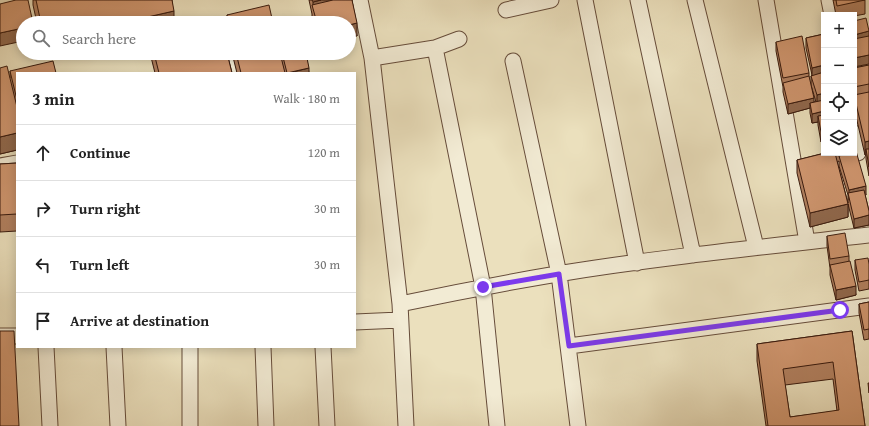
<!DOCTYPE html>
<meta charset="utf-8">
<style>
:root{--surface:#fff;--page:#f6f6f6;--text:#222;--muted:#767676;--line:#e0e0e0}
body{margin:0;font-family:"Gentium Book Plus",serif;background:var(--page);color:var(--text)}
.controls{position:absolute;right:12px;top:12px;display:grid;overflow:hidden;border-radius:0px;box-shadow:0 2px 10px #0003}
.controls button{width:36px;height:36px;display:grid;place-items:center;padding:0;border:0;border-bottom:1px solid var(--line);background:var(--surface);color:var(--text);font:20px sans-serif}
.stop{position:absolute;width:12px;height:12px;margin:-9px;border:3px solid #7c3aed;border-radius:50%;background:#fff}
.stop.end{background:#7c3aed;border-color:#fff;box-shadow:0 1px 4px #0008}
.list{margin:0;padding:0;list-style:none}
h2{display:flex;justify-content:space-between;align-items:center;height:52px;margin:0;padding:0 16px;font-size:17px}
h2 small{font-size:13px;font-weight:400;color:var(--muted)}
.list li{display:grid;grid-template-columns:26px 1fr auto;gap:12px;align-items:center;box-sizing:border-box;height:56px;padding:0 16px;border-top:1px solid var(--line)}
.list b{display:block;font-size:15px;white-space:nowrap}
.list em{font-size:13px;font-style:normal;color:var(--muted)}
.icon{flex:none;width:22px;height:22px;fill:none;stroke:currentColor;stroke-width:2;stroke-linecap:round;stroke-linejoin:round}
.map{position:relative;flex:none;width:869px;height:426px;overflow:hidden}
.search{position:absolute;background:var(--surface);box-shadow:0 2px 10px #0003;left:16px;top:16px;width:340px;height:44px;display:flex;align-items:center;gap:10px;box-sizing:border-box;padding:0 14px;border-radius:22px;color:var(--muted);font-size:15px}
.panel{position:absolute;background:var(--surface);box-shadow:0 2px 10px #0003;left:16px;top:72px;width:340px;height:276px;border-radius:0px}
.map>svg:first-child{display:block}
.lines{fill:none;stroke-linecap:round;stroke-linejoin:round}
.street-casing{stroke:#664c3a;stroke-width:17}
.street{stroke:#f2ebd4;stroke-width:15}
.wall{fill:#b1805f;stroke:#3a1b0e;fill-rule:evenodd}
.shaded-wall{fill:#90684d;stroke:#3a1b0e}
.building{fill:#ce956e;stroke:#3a1b0e;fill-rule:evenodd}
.route{stroke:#7c3aed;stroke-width:5}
</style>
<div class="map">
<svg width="869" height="426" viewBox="0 0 869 426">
<rect width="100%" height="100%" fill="#ebe0bd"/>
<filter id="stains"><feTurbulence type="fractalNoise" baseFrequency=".005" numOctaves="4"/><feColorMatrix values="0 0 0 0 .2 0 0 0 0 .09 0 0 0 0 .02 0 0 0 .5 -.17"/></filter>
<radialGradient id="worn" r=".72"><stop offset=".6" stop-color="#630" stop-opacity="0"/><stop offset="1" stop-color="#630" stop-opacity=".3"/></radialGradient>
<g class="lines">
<defs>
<path id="street" d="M360 0 372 58 400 304 406 426
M585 0 637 263
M638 0 693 255
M695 0 756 247
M766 0 807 242
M829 0 832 15
M506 10 551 0
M435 48 483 287 497 426
M228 53 233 73
M372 58 435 48 459 39
M513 61 559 274 578 426
M854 133 858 153
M0 166 17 163
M400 304C452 293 504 283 557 274 661 257 765 247 869 235
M355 322 400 320
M0 336H17
M569 346 869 306
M46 347 50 426
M114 347 118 426
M263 347 266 426
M323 347 327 426
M190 426V347"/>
</defs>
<use href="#street" class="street-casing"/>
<use href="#street" class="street"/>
</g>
<path class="wall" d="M33 0H172L174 23H37L33 5Z
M309 0H352L357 36 349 23H314L312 18V14Z
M833 0H865V14L854 16V15H836Z
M227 15 273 23H227Z
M824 34V150L823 141 821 142 818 125V122L812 123 810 113V108L788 114 783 92V87L776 51V42L809 73V78L814 102H816L811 85V76L812 75 806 48V38Z
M151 53H227L232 73H155L151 57Z
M232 53H280L282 59V53H306L309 73H237Z
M869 65V176L866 159V155H865L854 108V68Z
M0 68 10 78V71L17 73V150L0 154Z
M854 147V152L866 195H865L869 211V225L854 228 848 204V217L810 227 797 173V160L825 153H854ZM839 161V166L848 195V203L837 162Z
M17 163V231L0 232V164Z
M827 236 849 256V261L856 295 836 300 830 275V268L827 246Z
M855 260 869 264V289L859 291 855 270Z
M869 302V339L864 340 859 313V304Z
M852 331 865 426H766L757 361V344ZM833 379 837 411 790 417 785 385Z"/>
<path class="shaded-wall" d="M321 0H351L313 6V2Z
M174 11V23H121Z
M357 23V36L349 38V25Z
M23 28V41L0 46V33Z
M869 31V41L854 44V35Z
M45 53H65L45 58Z
M869 55V64L854 67V58Z
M824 65V74L812 77V68Z
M309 68V73H289Z
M824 93V103L817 105V95Z
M814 98V107L810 103V108L788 114V104Z
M824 111V121L818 116V122L812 123V114Z
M821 132H824V141L823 135V141L821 142Z
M17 133V150L0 154V137Z
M869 141V154L866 149V155H865V142Z
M866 186V195L849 200V190Z
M848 204V217L810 227V213Z
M869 215V225L854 228V219Z
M856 286V295L836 300V290Z"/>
<path class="building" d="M16 0H28L33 23H23V28L0 33V4Z
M36 0H172L174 11 121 23H41Z
M312 0H321L313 2Z
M333 0H352L357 23 349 25V23H317L312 5Z
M836 0H865L837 6Z
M269 5 273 23H229L227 15Z
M866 18 869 31 854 35V21Z
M824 34V65L812 68 806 38Z
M802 36 809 73 783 78 776 42Z
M869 36V55L854 58V39Z
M154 53H227L232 73H159Z
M236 53H280L285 73H241Z
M282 53H306L309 68 287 73Z
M53 61 56 73H17V100L10 71Z
M869 65V84L854 87V68Z
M7 66 17 107V133L0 137V68Z
M824 72V93L817 95 811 76Z
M809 76 814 98 788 104 783 83Z
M869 92V141L865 142 854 95Z
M824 100V111L812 114 810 103Z
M824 115V132H821L818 116Z
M866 149H869V167Z
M856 151 866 186 849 190 839 156 850 153H854V152Z
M825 153H835L848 204 810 213 797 160Z
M17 163V214L0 215V164Z
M864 190 869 211V215L854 219 848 193Z
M845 233 849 256 830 259 827 236Z
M868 258 869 264V280L859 282 855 260Z
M850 261 856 286 836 290 830 265Z
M869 302V329L864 330 859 304Z
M0 331H14L19 426H0Z
M852 331 865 426H768L757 344ZM833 362 839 410 790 417 783 369Z
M868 383H869V393Z"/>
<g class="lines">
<path class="route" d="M483 287 559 274 569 346 840 310"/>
</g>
<rect width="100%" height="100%" filter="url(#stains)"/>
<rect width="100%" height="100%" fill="url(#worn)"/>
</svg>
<div class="controls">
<button>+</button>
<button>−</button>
<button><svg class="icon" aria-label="locate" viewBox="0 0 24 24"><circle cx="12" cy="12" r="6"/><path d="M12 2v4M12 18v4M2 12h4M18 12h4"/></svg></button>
<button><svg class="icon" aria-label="layers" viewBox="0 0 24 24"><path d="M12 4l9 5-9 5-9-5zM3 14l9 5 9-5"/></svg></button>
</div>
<div class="stop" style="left:840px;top:310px"></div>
<div class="stop end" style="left:483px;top:287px"></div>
<div class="search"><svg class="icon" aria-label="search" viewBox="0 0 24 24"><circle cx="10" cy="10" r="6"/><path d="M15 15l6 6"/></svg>Search here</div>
<section class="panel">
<h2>3 min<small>Walk · 180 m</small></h2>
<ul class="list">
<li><svg class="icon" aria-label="ahead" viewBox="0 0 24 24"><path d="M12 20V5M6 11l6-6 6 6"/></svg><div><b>Continue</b></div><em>120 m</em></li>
<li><svg class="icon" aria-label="right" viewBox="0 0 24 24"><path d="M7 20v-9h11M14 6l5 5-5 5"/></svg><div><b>Turn right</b></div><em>30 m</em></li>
<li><svg class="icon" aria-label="left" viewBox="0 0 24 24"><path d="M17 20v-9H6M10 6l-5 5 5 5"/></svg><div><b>Turn left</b></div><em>30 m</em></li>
<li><svg class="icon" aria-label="arrive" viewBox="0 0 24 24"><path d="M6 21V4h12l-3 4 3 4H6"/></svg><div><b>Arrive at destination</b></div></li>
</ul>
</section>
</div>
